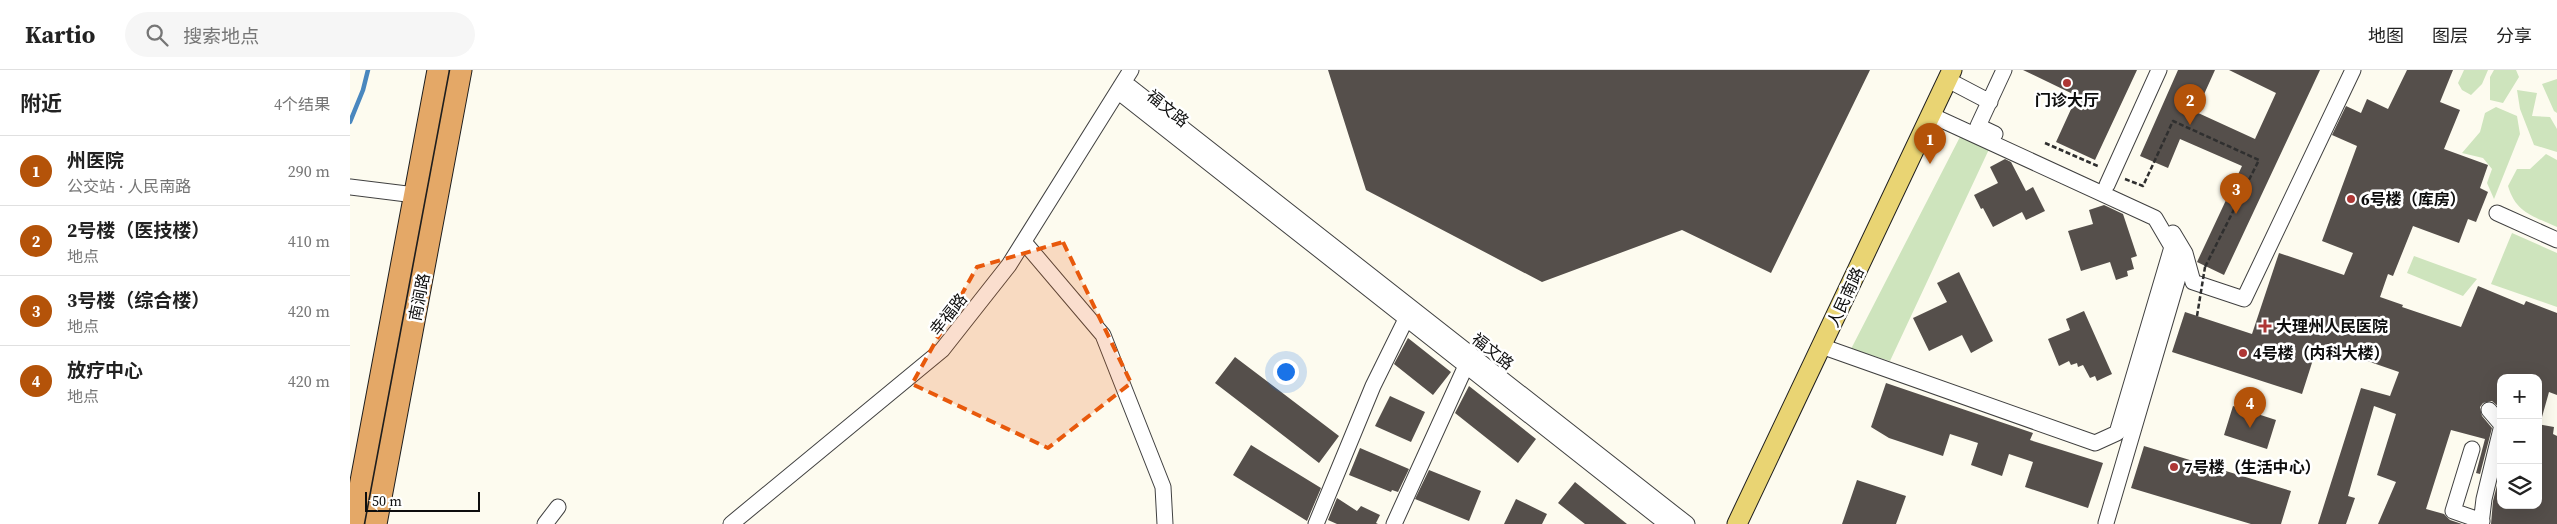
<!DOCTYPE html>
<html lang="zh">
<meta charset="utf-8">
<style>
:root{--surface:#fff;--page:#f6f6f6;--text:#222;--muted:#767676;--line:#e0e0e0;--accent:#b45309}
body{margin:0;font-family:"Source Serif 4","Noto Sans SC",serif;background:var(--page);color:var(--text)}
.controls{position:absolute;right:15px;bottom:15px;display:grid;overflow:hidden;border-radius:10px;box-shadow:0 5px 20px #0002}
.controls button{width:45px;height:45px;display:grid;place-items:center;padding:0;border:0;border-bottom:1px solid var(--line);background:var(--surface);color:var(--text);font:25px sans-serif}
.scale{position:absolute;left:15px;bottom:12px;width:115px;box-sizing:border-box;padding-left:5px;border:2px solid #0d0d0d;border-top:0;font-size:14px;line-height:18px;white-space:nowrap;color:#0d0d0d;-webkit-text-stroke:4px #fff;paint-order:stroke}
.you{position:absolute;left:935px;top:301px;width:18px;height:18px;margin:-12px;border:4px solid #fff;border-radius:50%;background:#1a73e8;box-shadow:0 0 0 8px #1a73e833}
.badge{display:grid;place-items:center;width:32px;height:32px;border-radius:50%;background:var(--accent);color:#fff;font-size:16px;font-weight:700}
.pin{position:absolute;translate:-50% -41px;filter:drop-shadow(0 1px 2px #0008)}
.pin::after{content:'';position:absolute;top:26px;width:18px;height:15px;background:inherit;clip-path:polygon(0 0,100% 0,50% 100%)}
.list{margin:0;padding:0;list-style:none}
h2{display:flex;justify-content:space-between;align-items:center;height:65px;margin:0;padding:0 20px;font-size:21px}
h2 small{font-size:16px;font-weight:400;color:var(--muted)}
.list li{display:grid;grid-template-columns:32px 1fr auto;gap:15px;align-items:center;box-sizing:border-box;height:70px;padding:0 20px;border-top:1px solid var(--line)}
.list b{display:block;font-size:19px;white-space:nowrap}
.list p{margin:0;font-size:16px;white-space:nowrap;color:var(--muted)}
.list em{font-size:16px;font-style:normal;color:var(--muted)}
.icon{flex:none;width:28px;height:28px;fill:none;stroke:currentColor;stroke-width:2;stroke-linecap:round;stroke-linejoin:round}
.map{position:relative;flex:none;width:2207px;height:454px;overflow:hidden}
header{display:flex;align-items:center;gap:30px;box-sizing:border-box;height:70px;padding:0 25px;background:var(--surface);border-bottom:1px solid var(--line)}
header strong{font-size:24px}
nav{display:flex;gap:28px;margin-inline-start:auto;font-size:18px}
.search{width:350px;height:45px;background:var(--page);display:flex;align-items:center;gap:12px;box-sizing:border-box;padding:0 18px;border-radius:28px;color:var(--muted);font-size:19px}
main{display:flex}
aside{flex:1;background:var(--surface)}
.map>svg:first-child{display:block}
.green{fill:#cee4bd}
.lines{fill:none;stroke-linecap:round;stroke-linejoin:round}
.stream{stroke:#4987be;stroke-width:4.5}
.building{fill:#554f4b}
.minor-casing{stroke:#404040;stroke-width:17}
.major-casing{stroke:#1e1e1e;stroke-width:21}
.highway-casing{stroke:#1e1e1e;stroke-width:23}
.path{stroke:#2f2f2f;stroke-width:2.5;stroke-dasharray:5 2.5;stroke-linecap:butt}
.minor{stroke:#fff;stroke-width:15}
.major{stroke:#e9d473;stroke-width:19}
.highway{stroke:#e4a867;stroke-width:21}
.path-bridge{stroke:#2f2f2f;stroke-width:2.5;stroke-dasharray:5 2.5;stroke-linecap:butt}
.marked{fill:#e8590c;fill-opacity:0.2;stroke:#e8590c;stroke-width:4;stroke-dasharray:10 6;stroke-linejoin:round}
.poi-dot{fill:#ae3735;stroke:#fff;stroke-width:2}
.labels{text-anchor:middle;stroke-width:5;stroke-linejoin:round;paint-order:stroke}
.poi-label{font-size:16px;font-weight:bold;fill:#0d0d0d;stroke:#fff;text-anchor:start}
.street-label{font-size:16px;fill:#0d0d0d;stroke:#fff}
</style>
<header>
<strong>Kartio</strong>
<div class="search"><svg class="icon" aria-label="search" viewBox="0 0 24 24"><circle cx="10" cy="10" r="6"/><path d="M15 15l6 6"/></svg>搜索地点</div>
<nav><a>地图</a><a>图层</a><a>分享</a></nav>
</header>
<main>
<aside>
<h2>附近<small>4个结果</small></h2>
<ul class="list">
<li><span class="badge">1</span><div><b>州医院</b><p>公交站 · 人民南路</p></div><em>290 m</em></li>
<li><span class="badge">2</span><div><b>2号楼（医技楼）</b><p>地点</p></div><em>410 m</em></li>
<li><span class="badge">3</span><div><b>3号楼（综合楼）</b><p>地点</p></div><em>420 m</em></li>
<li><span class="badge">4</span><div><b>放疗中心</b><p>地点</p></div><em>420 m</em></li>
</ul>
</aside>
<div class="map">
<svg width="2207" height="454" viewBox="0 0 2207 454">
<rect width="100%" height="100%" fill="#fdfbef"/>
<path class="green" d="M2114 0H2138L2132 14 2121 25 2112 20 2108 13Z
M2144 0H2166L2169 7 2153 33 2140 30V7Z
M2207 9V43L2204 41 2192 14Z
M2167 20 2187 23 2182 46 2200 47 2207 59V82L2184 75 2170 39Z
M2146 37 2167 46 2170 64 2144 129 2137 113 2142 99 2133 88 2112 83 2130 62 2135 43Z
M1612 63 1641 75 1540 291 1501 279Z
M2196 84 2207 90V157C2183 146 2166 143 2158 116L2167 99H2180Z
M2162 163 2207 183V237L2141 214Z
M2064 186 2127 209 2113 226 2057 203Z"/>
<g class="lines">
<path class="stream" d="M0 52 13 20 18 0"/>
</g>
<path class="building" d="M978 0H1520L1421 203 1332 160 1192 212 1016 120Z
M1673 0H1787L1745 90 1706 72 1727 26Z
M1828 0H1865L1846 42 1905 69 1926 23 1879 0H1970L1874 205 1847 192 1892 96 1830 69 1818 98 1790 86Z
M2057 0H2103L2090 32 2110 40 2094 79 2138 95 2130 118 2138 122 2126 152 2118 149 2109 173 2063 156 2043 206 2038 204 2030 227 2053 235 2052 237 2111 257 2128 216 2174 235 2176 231 2207 243V325L2199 322 2192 347 2188 346V308H2151V339L2142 331 2133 333 2130 337 2132 346 2142 358 2130 404 2126 403 2135 369 2101 360 2076 439 2094 444 2100 450 2112 454H2028L2046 412 2027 405 2046 344 2024 336 1998 426 2005 428 1996 454H1968L2011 318 2040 326 2049 302 1968 274 1952 324 1822 282 1835 242 1902 264 1929 183 1994 205 2003 183 1972 171 2007 76 1982 65 1996 36 2011 43 2017 29 2038 39Z
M1655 89 1661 92 1676 121 1683 117 1695 141 1676 150 1672 142 1643 157 1633 138 1631 139 1624 125 1648 113 1640 97Z
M1754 135 1773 144 1787 186 1781 188 1784 199 1777 201 1778 206 1766 210 1760 192 1731 201 1718 161 1743 154 1739 140Z
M1609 202 1643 271 1621 283 1612 265 1579 281 1563 248 1597 232 1587 213Z
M1734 241 1762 304 1747 311 1745 306 1740 308 1733 295 1728 297 1727 293 1721 295 1719 291 1709 296 1698 269 1720 260 1716 249Z
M1058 268 1101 302 1083 325 1044 294Z
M885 287 989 366 969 393 865 313Z
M1536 313 1683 363 1680 370 1753 393 1738 438 1675 417 1683 392 1659 384 1652 406 1621 395 1628 373 1600 364 1593 386 1539 368 1521 357Z
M1119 316 1186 369 1168 393 1105 343Z
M1040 326 1075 342 1061 372 1025 356Z
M1883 336 1926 350 1917 379 1874 365Z
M2188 354 2204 357 2203 364 2207 366V454H2141L2143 431 2151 400V435H2188Z
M901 375 971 418 957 451 883 405Z
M1794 376 1941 421 1931 454H1901L1781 418Z
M1010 378 1059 399 1048 422 1042 420 1041 422 999 405Z
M1079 400 1131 421 1119 451 1065 429Z
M1507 410 1556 426 1546 454H1492Z
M1225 412 1277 454H1235L1208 433Z
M987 428 1007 441 1011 436 1030 445 1026 453 1028 454H987L978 450Z
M1166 429 1197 444 1192 454H1154Z"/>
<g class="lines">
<defs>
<path id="minor" d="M1598 10 1640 32
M771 16 780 17 1337 454
M771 16 774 26 1317 454
M1645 64 1628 56 1654 0
M1757 115 1809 0
M0 117 65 125
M2147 143 2207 170
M1823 163 1835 183 1843 212 1894 229 2003 0
M674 172 753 265 813 417 815 454
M1471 276 1745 373 1767 363 1822 177 1805 148 1581 45
M2139 340 2151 354
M2122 379 2103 441 2132 451
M1756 453 1835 184
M195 454 208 437
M381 454 592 280 659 195 781 0
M966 454 1023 316 1059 243
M1044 454 1119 289
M2131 454 2134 429 2151 359"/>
<path id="major" d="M1387 454 1602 0"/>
<path id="highway" d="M3 454 88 0
M26 454 111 0"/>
</defs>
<use href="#minor" class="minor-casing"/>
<use href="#major" class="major-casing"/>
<use href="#highway" class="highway-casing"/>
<path class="path" d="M1695 73 1750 97
M1775 109 1793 116 1823 51 1909 90 1855 197"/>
<use href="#minor" class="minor"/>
<use href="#major" class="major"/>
<use href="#highway" class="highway"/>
<path class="path-bridge" d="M1847 246 1855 197"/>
</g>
<path class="marked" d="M713 172 781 313 698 378 562 314 627 197Z"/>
<g class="poi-dot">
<circle cx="1717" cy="13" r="5"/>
<circle cx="2001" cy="129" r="5"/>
<path d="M1912.5 248.5h5v5h5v5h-5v5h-5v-5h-5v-5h5z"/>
<circle cx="1893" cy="283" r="5"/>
<circle cx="1824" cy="397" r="5"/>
</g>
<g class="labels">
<g class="poi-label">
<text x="1717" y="36" text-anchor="middle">门诊大厅</text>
<text x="2011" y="135">6号楼（库房）</text>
<text x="1926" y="262">大理州人民医院</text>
<text x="1903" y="289">4号楼（内科大楼）</text>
<text x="1834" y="403">7号楼（生活中心）</text>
</g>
<g class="street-label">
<text transform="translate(818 38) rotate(39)" y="6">福文路</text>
<text transform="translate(69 227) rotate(-79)" y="6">南涧路</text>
<text transform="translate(1495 227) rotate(-65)" y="6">人民南路</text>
<text transform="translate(598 244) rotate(-51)" y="6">幸福路</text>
<text transform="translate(1143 281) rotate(38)" y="6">福文路</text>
</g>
</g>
</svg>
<div class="controls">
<button>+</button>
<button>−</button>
<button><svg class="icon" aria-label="layers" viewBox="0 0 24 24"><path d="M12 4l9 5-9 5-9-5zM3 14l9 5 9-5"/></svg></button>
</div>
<div class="scale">50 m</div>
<div class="you"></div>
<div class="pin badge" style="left:1580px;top:94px">1</div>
<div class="pin badge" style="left:1840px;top:55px">2</div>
<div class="pin badge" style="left:1886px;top:144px">3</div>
<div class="pin badge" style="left:1900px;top:358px">4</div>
</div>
</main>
